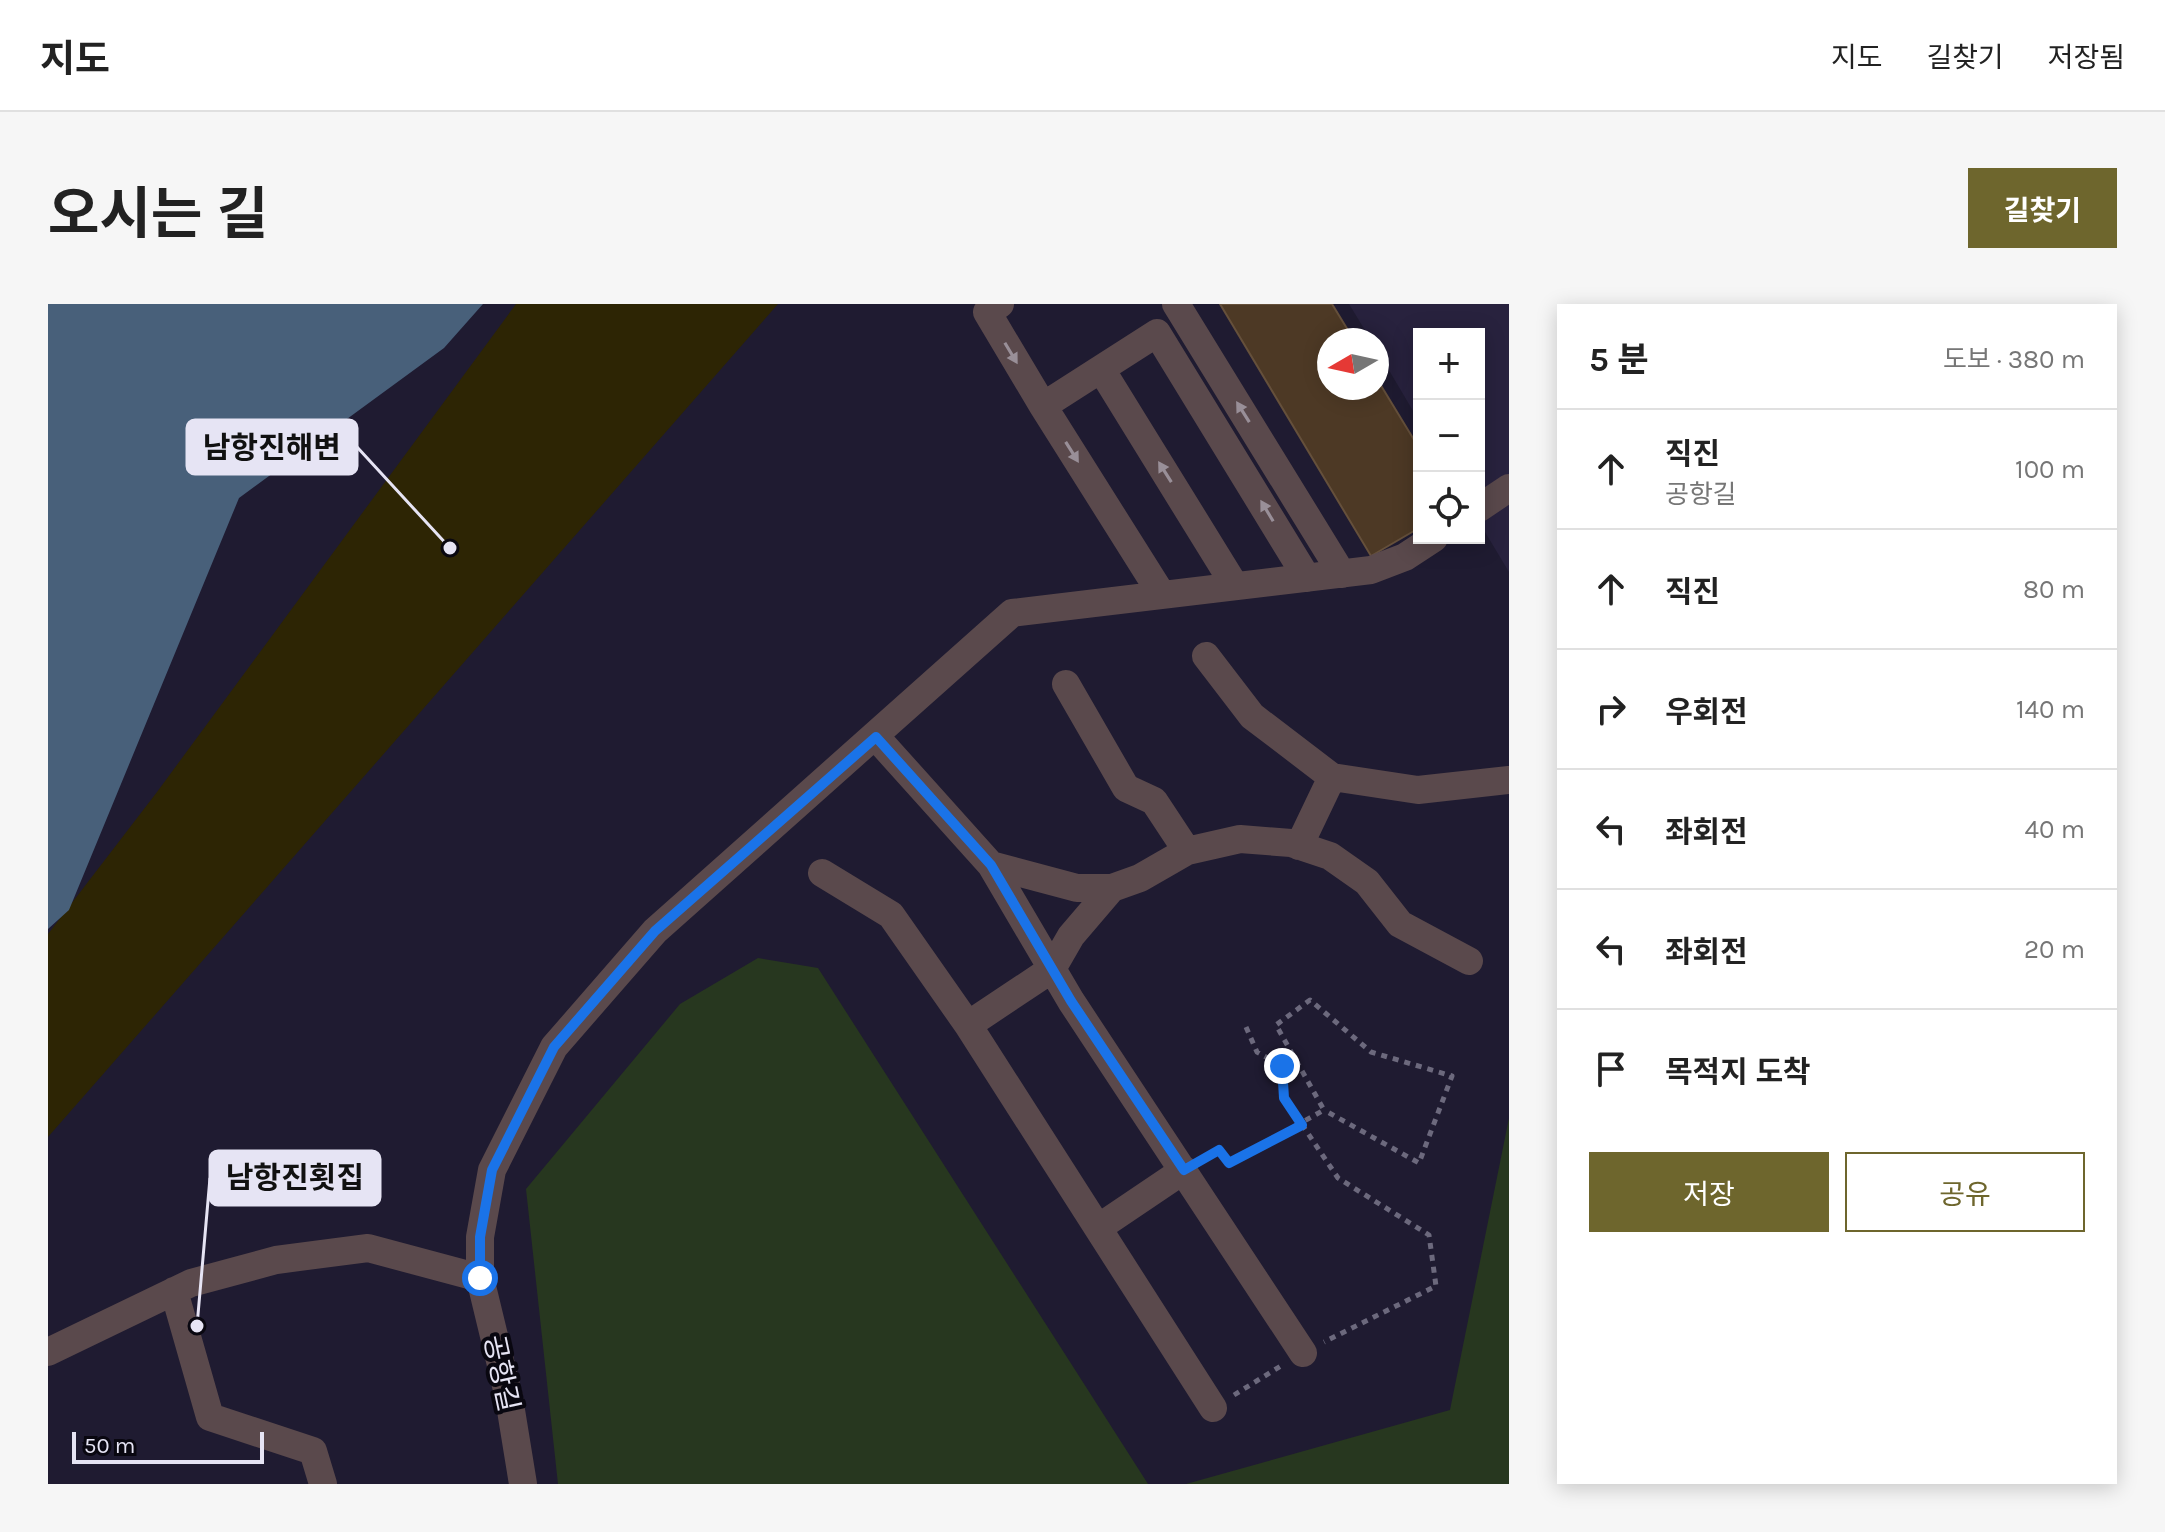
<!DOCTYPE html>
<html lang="ko">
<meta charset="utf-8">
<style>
:root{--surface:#fff;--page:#f6f6f6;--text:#222;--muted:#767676;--line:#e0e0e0;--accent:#6e662d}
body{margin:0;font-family:Karla,"Noto Sans KR",sans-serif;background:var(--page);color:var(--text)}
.controls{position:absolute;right:24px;top:24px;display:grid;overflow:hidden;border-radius:0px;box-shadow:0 4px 20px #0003}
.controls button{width:72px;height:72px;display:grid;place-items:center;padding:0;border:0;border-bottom:2px solid var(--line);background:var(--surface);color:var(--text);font:40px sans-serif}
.compass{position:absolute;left:1269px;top:24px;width:72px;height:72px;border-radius:50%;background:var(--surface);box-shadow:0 4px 20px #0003;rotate:261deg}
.scale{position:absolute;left:24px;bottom:20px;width:192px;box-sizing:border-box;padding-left:8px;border:4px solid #e6e4f4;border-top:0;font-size:22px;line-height:28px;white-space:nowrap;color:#e6e4f4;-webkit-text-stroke:6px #090710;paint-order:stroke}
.stop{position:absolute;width:24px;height:24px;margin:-18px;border:6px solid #1a73e8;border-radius:50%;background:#fff}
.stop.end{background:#1a73e8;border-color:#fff;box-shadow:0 2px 8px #0008}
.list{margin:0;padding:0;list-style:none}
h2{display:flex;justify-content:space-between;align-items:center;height:104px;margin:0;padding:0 32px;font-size:34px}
h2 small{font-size:26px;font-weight:400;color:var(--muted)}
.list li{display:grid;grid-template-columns:52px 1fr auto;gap:24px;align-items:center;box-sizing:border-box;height:120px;padding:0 32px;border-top:2px solid var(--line)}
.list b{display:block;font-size:30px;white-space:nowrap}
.list p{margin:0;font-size:26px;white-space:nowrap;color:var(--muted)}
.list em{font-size:26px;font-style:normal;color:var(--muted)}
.actions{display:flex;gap:16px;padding:24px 32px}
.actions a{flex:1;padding:18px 0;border:2px solid var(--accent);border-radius:0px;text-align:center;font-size:28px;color:var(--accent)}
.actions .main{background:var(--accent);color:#fff}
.icon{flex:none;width:44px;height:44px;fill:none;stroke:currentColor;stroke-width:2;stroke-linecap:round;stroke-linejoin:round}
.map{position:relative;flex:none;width:1461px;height:1180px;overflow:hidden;border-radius:0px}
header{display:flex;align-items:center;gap:48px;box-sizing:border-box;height:112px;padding:0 40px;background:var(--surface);border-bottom:2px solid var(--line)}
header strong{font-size:38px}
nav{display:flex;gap:44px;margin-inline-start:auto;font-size:28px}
.intro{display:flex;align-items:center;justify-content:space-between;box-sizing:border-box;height:192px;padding:0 48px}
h1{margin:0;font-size:56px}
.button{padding:20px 36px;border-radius:0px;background:var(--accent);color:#fff;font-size:28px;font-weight:700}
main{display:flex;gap:48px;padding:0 48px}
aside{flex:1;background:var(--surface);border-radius:0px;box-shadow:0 4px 20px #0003}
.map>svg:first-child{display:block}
.built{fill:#28223e}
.green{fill:#27371f}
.sand{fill:#2d2504}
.water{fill:#48607a}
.building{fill:#4d3925;stroke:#65503b;stroke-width:2}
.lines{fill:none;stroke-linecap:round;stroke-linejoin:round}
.path{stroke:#6c697d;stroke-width:5;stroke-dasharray:6 6;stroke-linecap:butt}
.minor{stroke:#5a494c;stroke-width:28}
.oneway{fill:#998f98}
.route{stroke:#1a73e8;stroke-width:10}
.labels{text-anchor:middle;stroke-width:8;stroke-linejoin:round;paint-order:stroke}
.street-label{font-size:28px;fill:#e6e4f4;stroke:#090710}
.leader{fill:none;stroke:#e6e4f4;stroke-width:3}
.callout-dot{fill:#e6e4f4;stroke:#090710;stroke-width:3}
.callout{fill:#e6e4f4;stroke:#e6e4f4;stroke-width:3}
.callout-label{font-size:30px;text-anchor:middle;font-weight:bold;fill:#111}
</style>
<header>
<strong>지도</strong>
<nav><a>지도</a><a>길찾기</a><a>저장됨</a></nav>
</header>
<div class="intro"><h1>오시는 길</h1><a class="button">길찾기</a></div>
<main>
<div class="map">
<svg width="1461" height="1180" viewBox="0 0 1461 1180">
<rect width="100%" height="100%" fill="#1f1b31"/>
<path class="built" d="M1301 0H1461V268L1431 218V30H1371V117L1329 46V36H1323Z"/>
<path class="green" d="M710 654 770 664 1100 1180H510L478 885 632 700Z
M1461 814V1180H1138L1402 1106Z"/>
<path class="sand" d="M468 0H730L0 833V630L109 488Z"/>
<path class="water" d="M0 0H435L396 44 191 194 21 606 0 625Z"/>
<path class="building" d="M1172 0H1284L1306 36H1281V84H1329V75L1371 144V224L1323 252Z"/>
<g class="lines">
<path class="path" d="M1198 723 1209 748 1234 762 1236 794 1290 874 1381 931 1388 982 1276 1038
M1157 854 1171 846 1181 859 1276 806 1228 721 1262 696 1323 748 1404 772 1371 859 1276 806
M1186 1091 1236 1060"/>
<path class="minor" d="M952 0 939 8 995 102
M1128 0 1294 270
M1053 65 1187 282
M1431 204 1461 184
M1114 291 995 102 1109 29 1259 274
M1158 352 1204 412 1284 473 1370 486 1461 476
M1018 380 1078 484 1106 497 1139 547
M828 433 943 561 1023 697 1255 1049
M1251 542 1284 473
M943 561 1029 584H1064L1092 574 1139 547 1192 535 1243 539 1282 552 1319 578 1352 620 1421 657
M774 569 843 611 920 721 1165 1104
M920 721 1004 665 1023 632 1064 584
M1050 924 1136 866
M126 987 162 1113 265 1147 275 1180
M0 1048 143 979 228 956 320 944 432 974
M475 1180 461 1094 432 974V933L444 866 506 743 607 627 964 309 1323 266 1357 253 1386 234"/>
</g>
<defs><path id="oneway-solid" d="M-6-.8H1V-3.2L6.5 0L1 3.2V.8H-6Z" transform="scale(2)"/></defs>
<g class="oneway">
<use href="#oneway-solid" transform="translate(963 49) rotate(59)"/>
<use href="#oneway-solid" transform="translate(1195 108) rotate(-122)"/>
<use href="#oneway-solid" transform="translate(1024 148) rotate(58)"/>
<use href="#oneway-solid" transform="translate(1117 168) rotate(-122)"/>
<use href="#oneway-solid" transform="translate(1219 207) rotate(-121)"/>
</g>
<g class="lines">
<path class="route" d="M432 974V933L444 866 506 743 607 627 828 433 943 561 1023 697 1136 866 1171 846 1181 859 1254 821 1236 794 1234 762"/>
</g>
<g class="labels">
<g class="street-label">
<text transform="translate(454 1069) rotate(78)" y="10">공항길</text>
</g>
</g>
<path class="leader" d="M402 244L309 143M149 1022L162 874"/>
<g class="callout-dot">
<circle cx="402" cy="244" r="8"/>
<circle cx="149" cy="1022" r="8"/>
</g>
<g class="callout">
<rect x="139" y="116" width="170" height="54" rx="8"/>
<rect x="162" y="847" width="170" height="54" rx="8"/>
</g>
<g class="callout-label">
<text x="224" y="154">남항진해변</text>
<text x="247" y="884">남항진횟집</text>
</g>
</svg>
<div class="controls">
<button>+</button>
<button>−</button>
<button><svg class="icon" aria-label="locate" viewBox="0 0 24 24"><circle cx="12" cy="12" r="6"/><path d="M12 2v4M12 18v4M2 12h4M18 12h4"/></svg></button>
</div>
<svg class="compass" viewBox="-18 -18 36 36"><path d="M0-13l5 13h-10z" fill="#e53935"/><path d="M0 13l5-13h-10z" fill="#767676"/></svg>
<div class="scale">50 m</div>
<div class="stop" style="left:432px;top:974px"></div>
<div class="stop end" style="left:1234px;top:762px"></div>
</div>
<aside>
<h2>5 분<small>도보 · 380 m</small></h2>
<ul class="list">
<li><svg class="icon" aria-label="ahead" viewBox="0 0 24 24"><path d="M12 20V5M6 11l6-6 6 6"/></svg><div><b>직진</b><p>공항길</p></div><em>100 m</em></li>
<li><svg class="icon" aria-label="ahead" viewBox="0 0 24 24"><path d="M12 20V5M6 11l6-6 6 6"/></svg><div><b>직진</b></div><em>80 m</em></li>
<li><svg class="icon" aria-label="right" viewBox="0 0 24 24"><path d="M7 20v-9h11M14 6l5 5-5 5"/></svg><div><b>우회전</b></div><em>140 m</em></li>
<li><svg class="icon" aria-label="left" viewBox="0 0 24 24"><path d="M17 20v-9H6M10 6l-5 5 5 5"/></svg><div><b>좌회전</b></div><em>40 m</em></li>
<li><svg class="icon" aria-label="left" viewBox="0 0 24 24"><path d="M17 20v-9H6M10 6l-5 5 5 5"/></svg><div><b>좌회전</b></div><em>20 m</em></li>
<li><svg class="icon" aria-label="arrive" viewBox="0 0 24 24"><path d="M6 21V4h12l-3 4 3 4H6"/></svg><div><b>목적지 도착</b></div></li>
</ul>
<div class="actions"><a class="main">저장</a><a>공유</a></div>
</aside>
</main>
